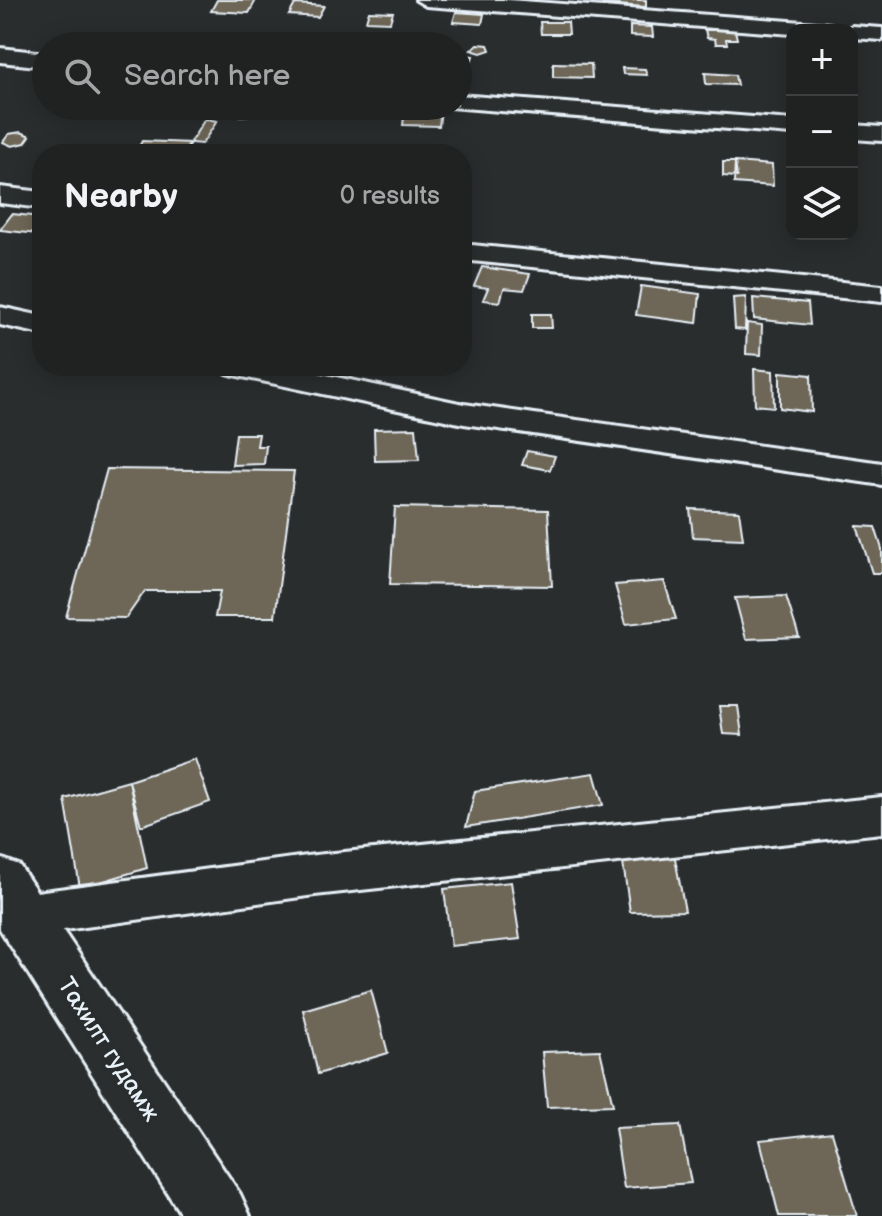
<!DOCTYPE html>
<meta charset="utf-8">
<style>
:root{--surface:#202222;--page:#282a2a;--text:#f1f3f6;--muted:#a2a4a5;--line:#3d3f40}
body{margin:0;font-family:"Balsamiq Sans",sans-serif;background:var(--page);color:var(--text)}
.controls{position:absolute;right:24px;top:24px;display:grid;overflow:hidden;border-radius:16px;box-shadow:0 4px 20px #0003}
.controls button{width:72px;height:72px;display:grid;place-items:center;padding:0;border:0;border-bottom:2px solid var(--line);background:var(--surface);color:var(--text);font:40px sans-serif}
.list{margin:0;padding:0;list-style:none}
h2{display:flex;justify-content:space-between;align-items:center;height:104px;margin:0;padding:0 32px;font-size:34px}
h2 small{font-size:26px;font-weight:400;color:var(--muted)}
.icon{flex:none;width:44px;height:44px;fill:none;stroke:currentColor;stroke-width:2;stroke-linecap:round;stroke-linejoin:round}
.map{position:relative;flex:none;width:882px;height:1216px;overflow:hidden}
.search{position:absolute;background:var(--surface);box-shadow:0 4px 20px #0003;left:32px;top:32px;width:440px;height:88px;display:flex;align-items:center;gap:20px;box-sizing:border-box;padding:0 28px;border-radius:44px;color:var(--muted);font-size:30px}
.panel{position:absolute;background:var(--surface);box-shadow:0 4px 20px #0003;left:32px;top:144px;width:440px;height:232px;border-radius:32px}
.map>svg:first-child{display:block}
.building{fill:#6e6656;stroke:#e8f1f8;stroke-width:2}
.lines{fill:none;stroke-linecap:round;stroke-linejoin:round}
.street-casing{stroke:#e8f1f8;stroke-width:6}
.secondary-casing{stroke:#e8f1f8;stroke-width:6}
.street{fill:#2a2d2e;fill-rule:evenodd}
.secondary{fill:#2a2d2e;fill-rule:evenodd}
.labels{text-anchor:middle;stroke-width:8;stroke-linejoin:round;paint-order:stroke}
.near-street-label{font-size:24px;fill:#e8f1f8;stroke:#2a2d2e}
</style>
<div class="map">
<svg width="882" height="1216" viewBox="0 0 882 1216">
<rect width="100%" height="100%" fill="#2a2d2e"/>
<filter id="ink" filterUnits="userSpaceOnUse"><feTurbulence type="fractalNoise" baseFrequency=".0125" numOctaves="2"/><feDisplacementMap in="SourceGraphic" scale="16" xChannelSelector="R" yChannelSelector="G"/><feConvolveMatrix kernelMatrix="1 2 1 2 8 2 1 2 1" color-interpolation-filters="sRGB"/></filter>
<g filter="url(#ink)">
<path class="building" d="M217 0H256L249 13 211 11Z
M646 0V7L603 4V0Z
M295 4 324 6 318 17 289 15Z
M369 11 393 12 390 22 366 21Z
M456 12 484 14 482 24 453 22Z
M540 22H568L569 34H541Z
M630 26 652 27 653 37 630 36Z
M705 30H735L737 39H726L727 44H716L715 39 707 38Z
M59 35 71 36 62 46H48Z
M274 38 304 39 302 46H270Z
M478 44 488 45 490 50 481 53 471 50Z
M458 55 473 56 470 66 458 65Z
M553 63 591 64 592 78 553 77Z
M622 68 645 69 647 75 623 74Z
M705 73 735 75 737 85 706 84Z
M252 106 256 110 251 115 240 116 234 112 238 107Z
M405 109 441 110 439 126 403 125Z
M205 119 217 121 202 144 190 143Z
M21 132 30 136 25 143 12 146 3 142 9 134Z
M142 141 190 143 185 151 175 150 173 154H135Z
M723 162H735L737 177 723 176Z
M735 162 772 165 773 186 734 183Z
M12 214 42 217V227L37 234 0 230Z
M482 267 530 274 524 290 504 288 500 302 483 300 488 288 474 286Z
M641 286 700 294 697 323 636 315Z
M746 297 745 330 735 329 733 298Z
M753 298 808 303 810 325 754 319Z
M532 314H551L552 328H532Z
M747 323 762 325 761 355 746 354Z
M754 369 773 371 774 407 755 405Z
M780 372 811 375 812 412 780 408Z
M416 428 419 460 375 461 374 429Z
M236 434H259L257 446H266L264 464 232 465Z
M527 451 555 456 550 470 522 465Z
M107 469 294 471 275 617H215L220 591H145L126 618 66 617Z
M395 507 548 510 552 586 390 584Z
M690 509 739 511 743 539 693 537Z
M857 526 875 527 882 549V573H872Z
M664 581 676 619 626 624 615 585Z
M786 596 799 637 746 639 735 598Z
M719 706H738L742 735 723 734Z
M195 759 210 802 141 826 129 781Z
M594 773 603 805 466 827 475 791Z
M129 781 147 868 80 888 65 799Z
M674 853 685 911 630 912 622 856Z
M511 882 520 939 451 946 444 889Z
M371 990 388 1053 318 1074 303 1010Z
M600 1050 613 1105 547 1107 542 1052Z
M680 1125 691 1183 624 1188 615 1128Z
M832 1132 857 1216H779L760 1140Z"/>
<g class="lines">
<defs>
<path id="street" d="M416 0H509L830 24 841 30H792V34L426 6Z
M852 26 882 28V40L852 38V30H843Z
M0 48 46 53V67L0 62Z
M458 95 792 120V134L450 107 458 106Z
M852 125 882 127V141L852 139Z
M0 187 42 192V208L0 203Z
M462 244 882 286V302L462 260Z
M0 307 42 316V334L0 325Z
M223 366H284L464 404 882 463V485L464 424 238 376 227 373Z
M882 797V833L315 895 21 936 5 930 0 917 5 900 21 894 315 855Z"/>
<path id="secondary" d="M0 858 19 865 240 1194 250 1216H182L0 929Z"/>
</defs>
<use href="#street" class="street-casing"/>
<use href="#secondary" class="secondary-casing"/>
<use href="#street" class="street"/>
<use href="#secondary" class="secondary"/>
</g>
</g>
<g class="labels">
<g class="near-street-label">
<text transform="translate(109 1049) rotate(57)" y="8">Тахилт гудамж</text>
</g>
</g>
</svg>
<div class="controls">
<button>+</button>
<button>−</button>
<button><svg class="icon" aria-label="layers" viewBox="0 0 24 24"><path d="M12 4l9 5-9 5-9-5zM3 14l9 5 9-5"/></svg></button>
</div>
<div class="search"><svg class="icon" aria-label="search" viewBox="0 0 24 24"><circle cx="10" cy="10" r="6"/><path d="M15 15l6 6"/></svg>Search here</div>
<section class="panel">
<h2>Nearby<small>0 results</small></h2>
<ul class="list">
</ul>
</section>
</div>
